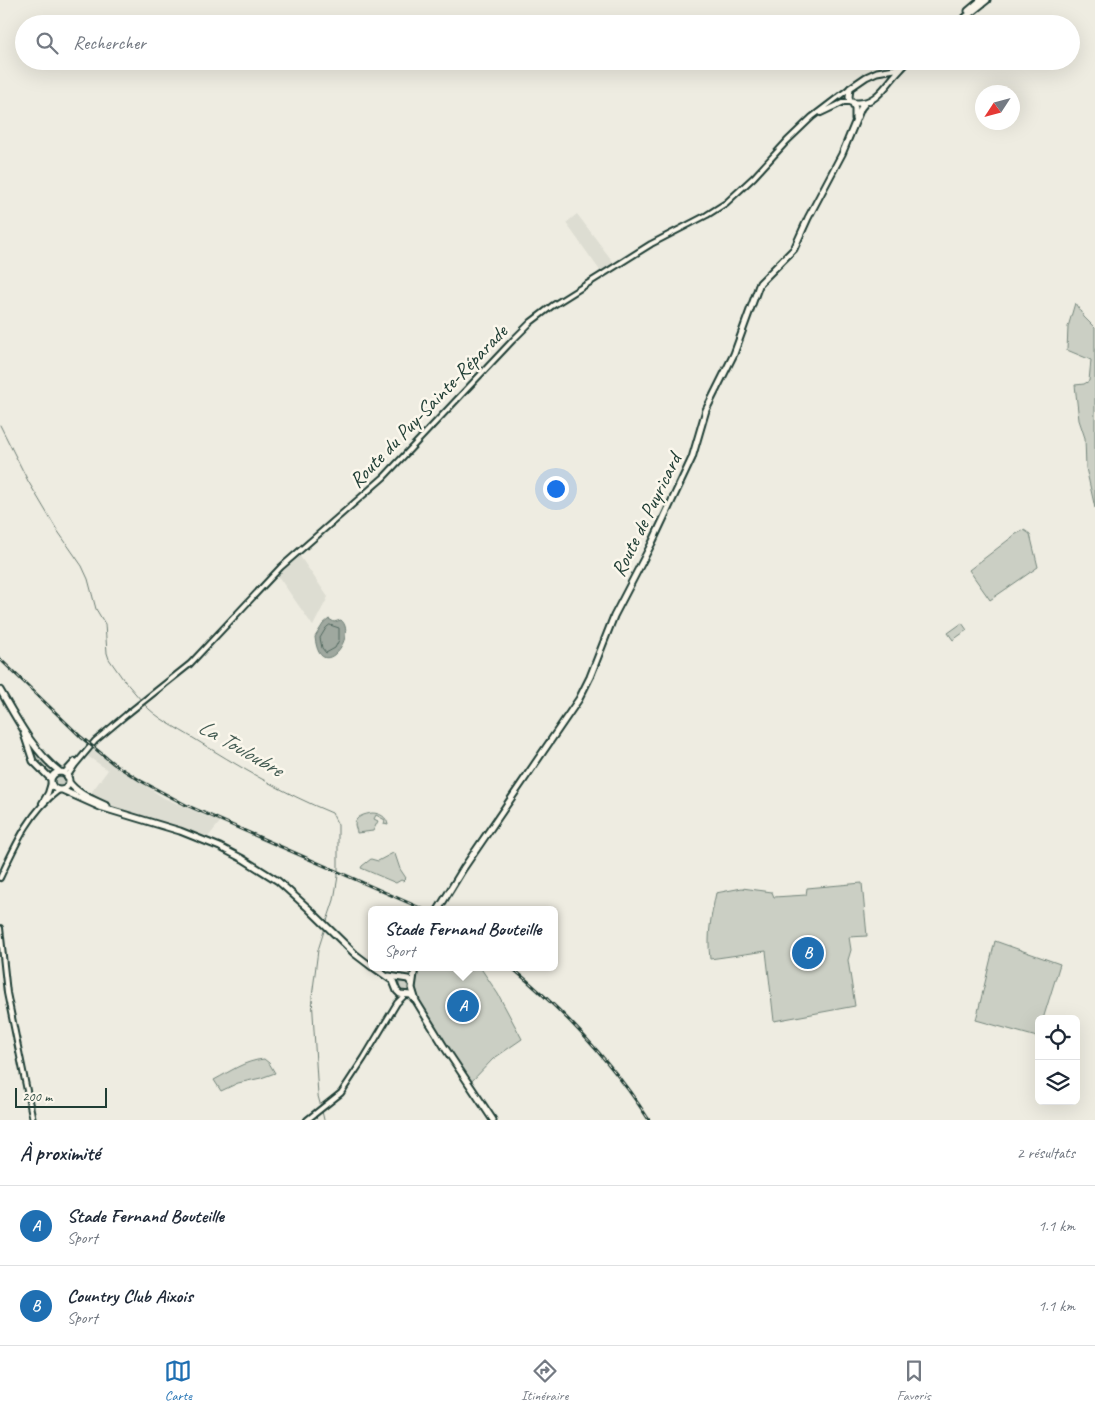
<!DOCTYPE html>
<html lang="fr">
<meta charset="utf-8">
<style>
:root{--surface:#fff;--page:#f6f6f7;--text:#1f2937;--muted:#747a83;--line:#e0e1e3;--accent:#1f6fb2}
body{margin:0;font-family:Caveat,sans-serif;background:var(--page);color:var(--text)}
.controls{position:absolute;right:15px;bottom:15px;display:grid;overflow:hidden;border-radius:8px;box-shadow:0 5px 20px #0002}
.controls button{width:45px;height:45px;display:grid;place-items:center;padding:0;border:0;border-bottom:1px solid var(--line);background:var(--surface);color:var(--text);font:25px sans-serif}
.compass{position:absolute;left:975px;top:85px;width:45px;height:45px;border-radius:50%;background:var(--surface);box-shadow:0 5px 20px #0002;rotate:234deg}
.scale{position:absolute;left:15px;bottom:12px;width:92px;box-sizing:border-box;padding-left:5px;border:2px solid #1f3d34;border-top:0;font-size:14px;line-height:18px;white-space:nowrap;color:#1f3d34;-webkit-text-stroke:4px #fbf7ec;paint-order:stroke}
.you{position:absolute;left:555px;top:488px;width:18px;height:18px;margin:-12px;border:4px solid #fff;border-radius:50%;background:#1a73e8;box-shadow:0 0 0 8px #1a73e833}
.badge{display:grid;place-items:center;width:32px;height:32px;border-radius:50%;background:var(--accent);color:#fff;font-size:16px;font-weight:700}
.pin{position:absolute;translate:-50% -50%;border:2px solid #fff;box-shadow:0 1px 5px #0006}
.popup{position:absolute;left:368px;top:906px;width:190px;height:65px;box-sizing:border-box;display:grid;place-content:center;border-radius:8px;background:var(--surface);filter:drop-shadow(0 1px 4px #0005);font-size:16px;white-space:nowrap;color:var(--muted)}
.popup b{font-size:19px;color:var(--text)}
.popup::after{content:'';position:absolute;left:50%;top:100%;margin-left:-10px;border:10px solid transparent;border-top-color:var(--surface)}
.list{margin:0;padding:0;list-style:none}
h2{display:flex;justify-content:space-between;align-items:center;height:65px;margin:0;padding:0 20px;font-size:21px}
h2 small{font-size:16px;font-weight:400;color:var(--muted)}
.list li{display:grid;grid-template-columns:32px 1fr auto;gap:15px;align-items:center;box-sizing:border-box;height:80px;padding:0 20px;border-top:1px solid var(--line)}
.list b{display:block;font-size:19px;white-space:nowrap}
.list p{margin:0;font-size:16px;white-space:nowrap;color:var(--muted)}
.list em{font-size:16px;font-style:normal;color:var(--muted)}
.icon{flex:none;width:28px;height:28px;fill:none;stroke:currentColor;stroke-width:2;stroke-linecap:round;stroke-linejoin:round}
.map{position:relative;flex:none;width:1095px;height:1120px;overflow:hidden}
.search{position:absolute;background:var(--surface);box-shadow:0 5px 20px #0002;left:15px;right:15px;top:15px;height:55px;display:flex;align-items:center;gap:12px;box-sizing:border-box;padding:0 18px;border-radius:28px;color:var(--muted);font-size:19px}
.sheet{height:225px;background:var(--surface)}
nav{display:flex;justify-content:space-around;align-items:center;box-sizing:border-box;height:70px;border-top:1px solid var(--line);background:var(--surface);font-size:14px;color:var(--muted)}
nav a{display:grid;justify-items:center;gap:2px}
nav .on{color:var(--accent)}
.map>svg:first-child{display:block}
.built{fill:#ddddd2}
.green{fill:#cbcfc4;stroke:#75867c}
.water{fill:#9fa89f;stroke:#6c7d74}
.lines{fill:none;stroke-linecap:round;stroke-linejoin:round}
.shore{stroke:#52685f;stroke-width:1}
.stream{stroke:#6c7d74;stroke-width:1}
.minor-casing{stroke:#1f3d34;stroke-width:8}
.major-casing{stroke:#1f3d34;stroke-width:9}
.minor{stroke:#fbf7ec;stroke-width:4}
.major{stroke:#fbf7ec;stroke-width:5}
.rail-casing{stroke:#1f3d34;stroke-width:3}
.rail{stroke:#fbf7ec;stroke-width:1;stroke-dasharray:4;stroke-linecap:butt}
.labels{text-anchor:middle;stroke-width:5;stroke-linejoin:round;paint-order:stroke}
.street-label{font-size:21px;fill:#1f3d34;stroke:#fbf7ec}
.water-label{font-size:22px;font-style:italic;fill:#455d54;stroke:#fbf7ec}
</style>
<div class="map">
<svg width="1095" height="1120" viewBox="0 0 1095 1120">
<rect width="100%" height="100%" fill="#eeece1"/>
<filter id="ink" filterUnits="userSpaceOnUse"><feTurbulence type="fractalNoise" baseFrequency=".02" numOctaves="2"/><feDisplacementMap in="SourceGraphic" scale="10" xChannelSelector="R" yChannelSelector="G"/><feConvolveMatrix kernelMatrix="1 2 1 2 8 2 1 2 1" color-interpolation-filters="sRGB"/></filter>
<g filter="url(#ink)">
<path class="built" d="M577 214 614 263 601 272 566 223Z
M299 555 328 597 313 626 278 576Z
M92 750 164 798 220 822 208 837 114 807 90 794 108 770 86 755Z"/>
<path class="green" d="M1075 303 1084 317 1095 328V508L1086 468 1085 438 1079 420 1075 385 1084 384 1089 381 1091 360 1067 350 1068 327Z
M1024 530 1030 534 1038 567 990 600 969 570 1016 534Z
M962 623 967 630 953 640 948 633Z
M28 738 55 772 51 776 34 760Z
M54.5 782a5.5 5.5 0 1 1 11 0a5.5 5.5 0 1 1-11 0Z
M372 813C380 813 387 817 388 825L384 824 385 820 376 815 374 819 378 821 373 831 357 833C357 830 355 827 355 824 355 816 366 814 372 813Z
M393 853 395 854 400 869 406 878 403 881 401 880 396 883 361 868 362 866 371 859 378 861Z
M862 883 867 936 849 937 851 950 848 960 855 1006 774 1021 766 951 710 959C707 935 711 917 716 893L742 888 772 892 774 897 806 895 807 888Z
M995 941 1060 964 1043 1019H1039V1031L1037 1037 976 1020Z
M420 967H480L498 994 522 1039 493 1059 471 1082 419 1003 415 982Z
M398.5 986a5.5 5.5 0 1 1 11 0a5.5 5.5 0 1 1-11 0Z
M264 1059 269 1063 275 1073 261 1078 238 1083 221 1091 214 1080C231 1071 244 1061 264 1059Z"/>
<path class="water" d="M329 619 334 622 341 620C359 635 320 686 315 637L323 624Z"/>
<g class="lines">
<path class="shore" d="M330 625 339 628V640L335 648 326 653 322 648 320 638 326 628Z"/>
<path class="stream" d="M0 425 28 481 57 530 82 566 88 579 96 609 105 624 107 653 109 659 123 679 141 700
M143 703C156 718 177 728 193 738 238 766 283 793 332 813L338 825V876L334 900 326 924
M321 1107 318 1096 312 997 318 950 325 928
M322 1111 324 1120"/>
<defs>
<path id="minor" d="M821 113 844 102H850
M64 773 75 761
M67 777 75 765 95 741 126 715 190 664 281 567 384 477 513 340 531 322 552 306 651 244 707 215 726 203 754 177 787 141 812 117 850 88
M42 803 48 793 51 783
M0 878C15 846 30 811 59 790
M0 928 7 993 33 1120
M307 1120 341 1093 364 1058 397 1003 405 995"/>
<path id="major" d="M968 11 981 0
M957 24 987 0
M908 61C903 67 897 73 892 79 881 93 870 107 850 102L849 97 850 88 866 77 877 72 895 69Z
M852 102 855 108V119
M0 690C17 719 33 751 60 772
M24 734 33 761 51 779
M51 781a9 9 0 1 1 18 0a9 9 0 1 1-18 0Z
M69 782C77 794 95 800 107 806
M62 790 100 807 180 831 220 847 243 859 278 881 308 908 355 954 372 967
M438 910 463 869 579 699 590 677 614 616 652 543 692 458 706 410 734 354 758 288 760 283 794 249 808 218 842 154 861 108 866 102
M373 967 393 981 397 991 400 994 411 995 414 999
M415 967 412 988 416 1001 445 1048 493 1120
M389 976 408 979 412 984"/>
</defs>
<use href="#minor" class="minor-casing"/>
<use href="#major" class="major-casing"/>
<use href="#minor" class="minor"/>
<use href="#major" class="major"/>
<defs>
<path id="rail" d="M0 659 81 737 114 764 141 781 186 805 425 910
M511 967C564 1011 612 1062 649 1120"/>
</defs>
<use href="#rail" class="rail-casing"/>
<use href="#rail" class="rail"/>
</g>
</g>
<g class="labels">
<g class="street-label">
<text transform="translate(428 406) rotate(-46)" y="7">Route du Puy-Sainte-Réparade</text>
<text transform="translate(646 515) rotate(-64)" y="7">Route de Puyricard</text>
</g>
<g class="water-label">
<text transform="translate(241 747) rotate(30)" y="8">La Touloubre</text>
</g>
</g>
</svg>
<div class="controls">
<button><svg class="icon" aria-label="locate" viewBox="0 0 24 24"><circle cx="12" cy="12" r="6"/><path d="M12 2v4M12 18v4M2 12h4M18 12h4"/></svg></button>
<button><svg class="icon" aria-label="layers" viewBox="0 0 24 24"><path d="M12 4l9 5-9 5-9-5zM3 14l9 5 9-5"/></svg></button>
</div>
<svg class="compass" viewBox="-18 -18 36 36"><path d="M0-13l5 13h-10z" fill="#e53935"/><path d="M0 13l5-13h-10z" fill="#747a83"/></svg>
<div class="scale">200 m</div>
<div class="you"></div>
<div class="pin badge" style="left:463px;top:1006px">A</div>
<div class="popup"><b>Stade Fernand Bouteille</b>Sport</div>
<div class="pin badge" style="left:808px;top:953px">B</div>
<div class="search"><svg class="icon" aria-label="search" viewBox="0 0 24 24"><circle cx="10" cy="10" r="6"/><path d="M15 15l6 6"/></svg>Rechercher</div>
</div>
<section class="sheet">
<h2>À proximité<small>2 résultats</small></h2>
<ul class="list">
<li><span class="badge">A</span><div><b>Stade Fernand Bouteille</b><p>Sport</p></div><em>1.1 km</em></li>
<li><span class="badge">B</span><div><b>Country Club Aixois</b><p>Sport</p></div><em>1.1 km</em></li>
</ul>
</section>
<nav>
<a class="on"><svg class="icon" aria-label="map" viewBox="0 0 24 24"><path d="M3 6l6-2 6 2 6-2v14l-6 2-6-2-6 2zM9 4v14M15 6v14"/></svg>Carte</a>
<a><svg class="icon" aria-label="directions" viewBox="0 0 24 24"><path d="M12 3l9 9-9 9-9-9zM9 14v-3h6M13 9l2 2-2 2"/></svg>Itinéraire</a>
<a><svg class="icon" aria-label="saved" viewBox="0 0 24 24"><path d="M7 4h10v16l-5-4-5 4z"/></svg>Favoris</a>
</nav>
